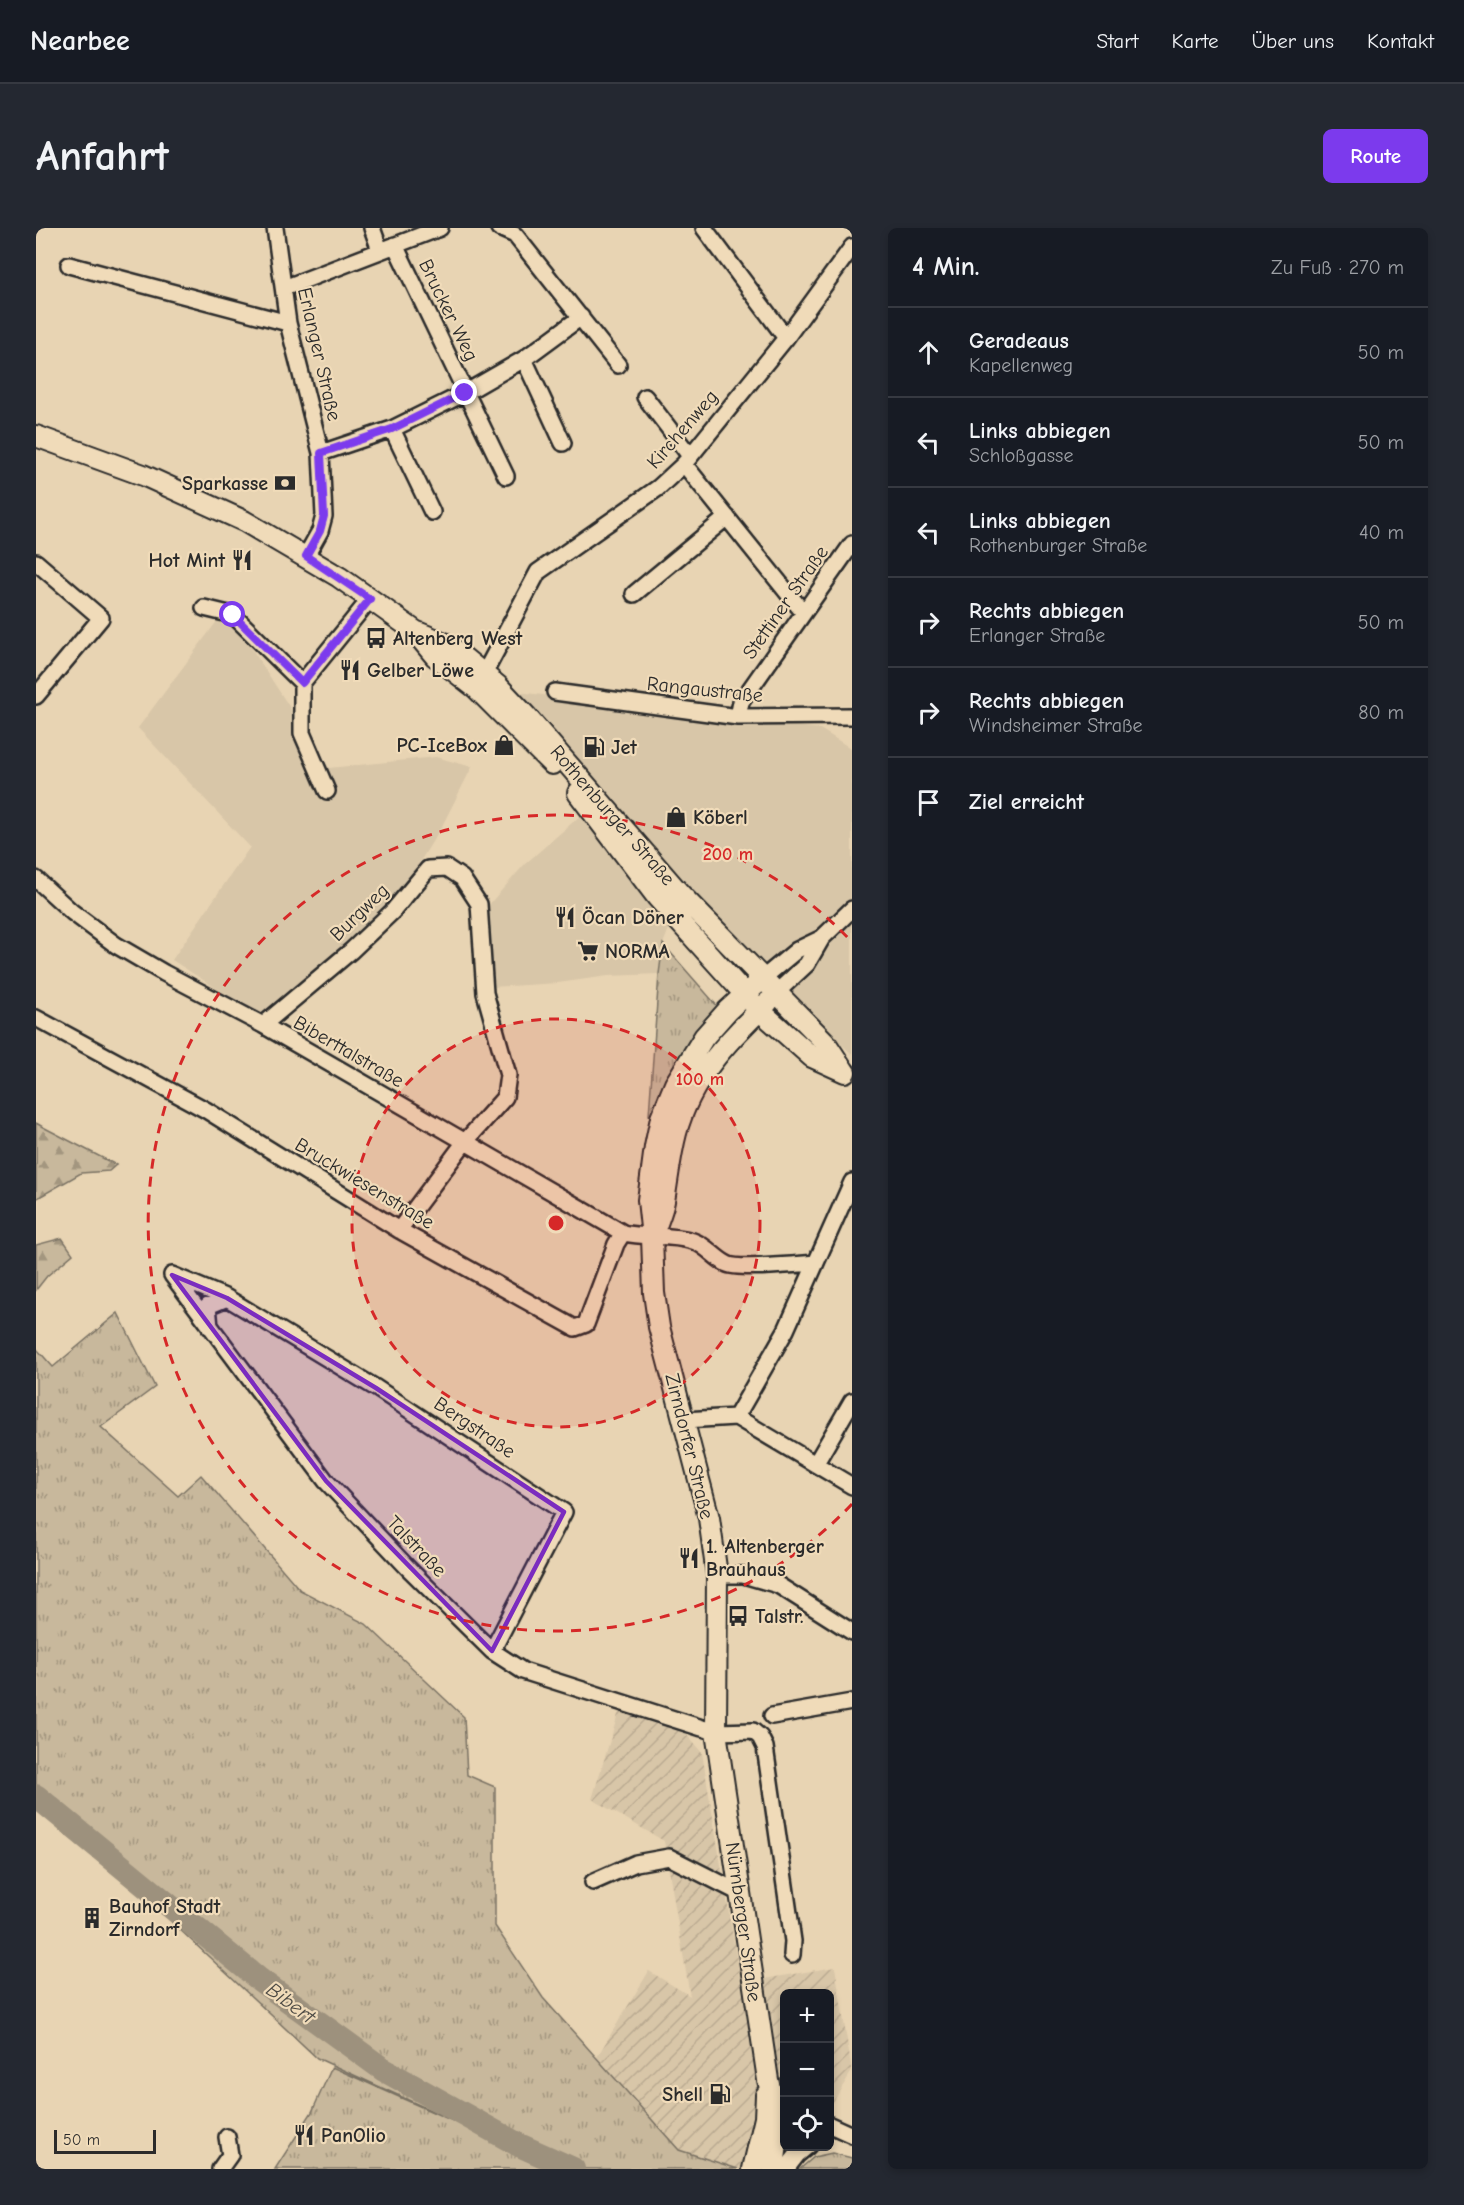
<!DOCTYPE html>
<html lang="de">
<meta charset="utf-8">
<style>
:root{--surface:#171b24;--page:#242831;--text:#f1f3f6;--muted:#9ea1a6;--line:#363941;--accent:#7c3aed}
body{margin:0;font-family:"Comic Neue",sans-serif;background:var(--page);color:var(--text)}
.controls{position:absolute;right:18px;bottom:18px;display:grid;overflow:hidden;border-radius:9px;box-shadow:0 3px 9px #0003}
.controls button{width:54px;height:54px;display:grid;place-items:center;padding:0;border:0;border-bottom:2px solid var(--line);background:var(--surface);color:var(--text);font:30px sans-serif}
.scale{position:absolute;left:18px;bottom:15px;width:102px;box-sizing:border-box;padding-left:6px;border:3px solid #2b2b2b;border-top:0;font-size:16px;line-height:21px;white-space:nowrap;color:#2b2b2b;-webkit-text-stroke:4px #f0dbb9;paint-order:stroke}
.stop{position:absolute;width:18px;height:18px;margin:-14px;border:4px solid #7c3aed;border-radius:50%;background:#fff}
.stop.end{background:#7c3aed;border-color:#fff;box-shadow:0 2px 6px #0008}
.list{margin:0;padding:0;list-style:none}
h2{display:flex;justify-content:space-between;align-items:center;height:78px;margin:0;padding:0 24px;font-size:26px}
h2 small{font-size:20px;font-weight:400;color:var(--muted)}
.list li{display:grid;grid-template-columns:39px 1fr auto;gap:18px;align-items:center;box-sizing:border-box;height:90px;padding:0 24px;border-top:2px solid var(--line)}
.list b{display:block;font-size:22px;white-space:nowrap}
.list p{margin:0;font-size:20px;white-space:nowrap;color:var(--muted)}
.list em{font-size:20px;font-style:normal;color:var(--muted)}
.icon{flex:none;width:33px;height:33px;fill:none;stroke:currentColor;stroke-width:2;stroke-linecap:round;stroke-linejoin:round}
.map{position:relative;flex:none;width:816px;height:1941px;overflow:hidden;border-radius:9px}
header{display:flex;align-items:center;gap:36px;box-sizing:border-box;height:84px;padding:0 30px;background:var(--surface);border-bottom:2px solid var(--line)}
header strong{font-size:28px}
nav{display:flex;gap:33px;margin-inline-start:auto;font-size:21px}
.intro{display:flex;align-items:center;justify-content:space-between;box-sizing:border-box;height:144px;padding:0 36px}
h1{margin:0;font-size:42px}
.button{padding:15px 27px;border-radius:9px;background:var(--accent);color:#fff;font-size:21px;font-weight:700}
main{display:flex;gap:36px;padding:0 36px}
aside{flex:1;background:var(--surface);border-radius:9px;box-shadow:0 3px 9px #0003}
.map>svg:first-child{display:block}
.built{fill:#d8c6a8}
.industrial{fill:url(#industrial-furrows)}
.grass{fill:url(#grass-tufts);stroke:#7a7264;stroke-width:1.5}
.forest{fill:url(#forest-firs);stroke:#7a7264;stroke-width:1.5}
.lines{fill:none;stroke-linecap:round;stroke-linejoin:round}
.river{stroke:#9d917d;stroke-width:24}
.minor-casing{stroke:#2b2b2b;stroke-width:20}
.major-casing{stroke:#2b2b2b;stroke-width:24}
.minor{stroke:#f0dbb9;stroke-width:15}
.major{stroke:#f0dbb9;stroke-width:20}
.route{stroke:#7c3aed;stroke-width:8}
.marked{fill:#7b2cbf;fill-opacity:0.2;stroke:#7b2cbf;stroke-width:4.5;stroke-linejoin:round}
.ring{fill:none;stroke:#d62828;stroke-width:3;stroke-dasharray:10 8}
.labels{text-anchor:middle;stroke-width:4.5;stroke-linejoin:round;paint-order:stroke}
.street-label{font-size:20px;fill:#2b2b2b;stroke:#f0dbb9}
.poi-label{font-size:20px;font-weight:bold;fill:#2b2b2b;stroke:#f0dbb9;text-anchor:start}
.water-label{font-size:21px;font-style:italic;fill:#4d4a44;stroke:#f0dbb9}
.centre{fill:#d62828;stroke:#f0dbb9;stroke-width:3}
.ring-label{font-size:18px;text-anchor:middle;font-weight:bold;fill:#d62828;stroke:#f0dbb9;stroke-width:4.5;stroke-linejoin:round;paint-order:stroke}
</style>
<header>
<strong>Nearbee</strong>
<nav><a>Start</a><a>Karte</a><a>Über uns</a><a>Kontakt</a></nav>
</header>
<div class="intro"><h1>Anfahrt</h1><a class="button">Route</a></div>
<main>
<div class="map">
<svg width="816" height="1941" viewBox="0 0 816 1941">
<defs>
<pattern id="industrial-furrows" width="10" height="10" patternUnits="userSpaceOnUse" patternTransform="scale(1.5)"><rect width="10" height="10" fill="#d8c6a8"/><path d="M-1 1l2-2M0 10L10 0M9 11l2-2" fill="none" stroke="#baaa91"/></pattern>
<pattern id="grass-tufts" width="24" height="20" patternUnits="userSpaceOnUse" patternTransform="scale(1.5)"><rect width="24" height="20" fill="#c8b89c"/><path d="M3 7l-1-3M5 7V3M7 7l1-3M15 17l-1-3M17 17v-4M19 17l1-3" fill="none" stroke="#a3967f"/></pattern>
<pattern id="forest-firs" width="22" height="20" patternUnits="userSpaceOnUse" patternTransform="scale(1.5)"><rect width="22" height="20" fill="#c8b89c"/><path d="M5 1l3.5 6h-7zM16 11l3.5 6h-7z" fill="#a3967f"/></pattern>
</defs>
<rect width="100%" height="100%" fill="#e8d4b3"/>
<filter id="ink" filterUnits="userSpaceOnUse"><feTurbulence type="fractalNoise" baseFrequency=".0167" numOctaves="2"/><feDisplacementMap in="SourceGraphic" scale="12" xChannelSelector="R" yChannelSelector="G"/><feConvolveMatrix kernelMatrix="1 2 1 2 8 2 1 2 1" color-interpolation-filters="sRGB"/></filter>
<g filter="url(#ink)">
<path class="built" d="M190 381 293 540 400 529 436 539 406 598 362 669 275 753 228 791 136 732 214 619 102 500Z
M474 463 784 501 816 521V826L720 739 648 662 627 716 623 746 572 748 522 755 455 759 449 681 489 636 560 574Z"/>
<path class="industrial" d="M584 1480 647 1502 666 1525 705 1755 799 1739 816 1843 794 1879V1766H748V1874L721 1870 722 1898 709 1941H702L643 1922 561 1829 613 1743 654 1768 628 1613 556 1571Z"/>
<path class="grass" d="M627 716 683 780 620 887H613L623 746Z
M82 1085 119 1159 65 1199 142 1268 165 1247 264 1362 330 1396 428 1489 431 1547 459 1559V1698L507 1770 643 1922 702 1941H239L276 1884 296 1839 457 1911 281 1830 0 1567V1120L17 1139Z
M796 1925 816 1930V1941H764L778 1929Z"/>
<path class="forest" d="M0 895 7 899 80 937 73 943 45 945 0 971Z
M26 1010 37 1026 11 1048 0 1062V1017Z"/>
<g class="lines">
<path class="river" d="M0 1568 224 1752 348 1842 483 1917 537 1941"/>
<defs>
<path id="minor" d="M239 0 252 95 285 225 288 288 284 303 270 328
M336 0 344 22
M463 0 479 7 582 137
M668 0 750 110
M359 17 470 248
M33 37 252 95
M248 60 404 0
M488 131 527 215
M609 169 654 228
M356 201 396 284
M285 225 356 201 429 165 488 131 545 89
M648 236 767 384
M0 334 65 390 0 468
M598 366 691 289
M168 380 197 387 266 455
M448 446 502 344 622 260 648 236 750 110 816 19
M519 464 702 489 816 488
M702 489 705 474 816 316
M291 563 266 505V455L334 371
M0 651 36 684 80 717 128 745 227 797 587 1005C610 1010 634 1006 657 1013 670 1017 679 1030 691 1036 702 1042 765 1036 780 1035
M726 751 761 722 786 710
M740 765 771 736 786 710 816 681
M0 790 170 882 363 1002 539 1100 550 1096 580 1016 587 1005
M227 797 315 723 357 683 392 641 411 640 426 650 443 676 449 765 472 847 469 869 428 915 363 1002
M136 1047 290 1253 373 1341 456 1423 487 1443 666 1500 680 1504 717 1503 724 1509 729 1519 757 1713 756 1727
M136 1047 191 1070 340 1160 528 1284 456 1423
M174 1099 172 1078 191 1070
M700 1189 816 1258
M648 1192 700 1189 750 1102 816 954
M780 1235 816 1173
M681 1347H707L742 1357 816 1404
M736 1488 816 1474
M557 1654 600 1635 633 1629 704 1665
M794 1897 816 1907
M184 1941 194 1927 191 1909
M750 1941 761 1927 772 1918"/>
<path id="major" d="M0 208 107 247 208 293 303 349 379 403 411 416 462 458 491 489 645 667 789 814 808 843
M380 405 399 428 440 460 516 536
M542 565 621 669 723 782 776 829 809 844
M726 751 692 782 668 809 639 856 625 890 619 919 612 972 616 1009 618 1065 623 1099 673 1290 681 1347 680 1504 732 1852C740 1886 745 1906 737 1941
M618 1004C621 994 626 984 628 973 632 950 634 928 640 905 654 851 693 811 732 774
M717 1941 729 1890 730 1867"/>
</defs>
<use href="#minor" class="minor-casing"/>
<use href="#major" class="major-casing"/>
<use href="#minor" class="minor"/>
<use href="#major" class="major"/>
</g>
</g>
<g class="lines" filter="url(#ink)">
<path class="route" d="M197 387 266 455 334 371 270 328 284 303 288 288 285 225 356 201 429 165"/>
</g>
<path class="marked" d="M136 1047 191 1070 340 1160 528 1284 456 1423 290 1253Z"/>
<circle cx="520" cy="995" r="204" fill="#d62828" fill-opacity=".12"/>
<g class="ring">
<circle cx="520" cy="995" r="204"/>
<path d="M816 1276A408 408 0 1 1 816 714"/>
</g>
<defs>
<symbol id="bank-bare" viewBox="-9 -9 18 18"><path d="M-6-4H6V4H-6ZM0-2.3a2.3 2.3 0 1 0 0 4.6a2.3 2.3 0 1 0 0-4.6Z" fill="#2b2b2b" stroke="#f0dbb9" stroke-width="2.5" paint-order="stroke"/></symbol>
<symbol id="restaurant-bare" viewBox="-9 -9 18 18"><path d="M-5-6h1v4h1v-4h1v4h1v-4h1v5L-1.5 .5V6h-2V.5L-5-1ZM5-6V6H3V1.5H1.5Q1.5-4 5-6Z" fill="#2b2b2b" stroke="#f0dbb9" stroke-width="2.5" paint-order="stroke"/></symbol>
<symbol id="bus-bare" viewBox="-9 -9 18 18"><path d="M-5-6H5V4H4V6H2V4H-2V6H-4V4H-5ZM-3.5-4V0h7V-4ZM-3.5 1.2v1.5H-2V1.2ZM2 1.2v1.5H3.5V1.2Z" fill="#2b2b2b" stroke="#f0dbb9" stroke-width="2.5" paint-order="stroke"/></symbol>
<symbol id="shop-bare" viewBox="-9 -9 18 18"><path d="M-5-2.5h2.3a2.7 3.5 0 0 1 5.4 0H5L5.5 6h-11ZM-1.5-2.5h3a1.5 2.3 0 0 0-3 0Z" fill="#2b2b2b" stroke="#f0dbb9" stroke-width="2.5" paint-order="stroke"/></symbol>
<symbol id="fuel-bare" viewBox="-9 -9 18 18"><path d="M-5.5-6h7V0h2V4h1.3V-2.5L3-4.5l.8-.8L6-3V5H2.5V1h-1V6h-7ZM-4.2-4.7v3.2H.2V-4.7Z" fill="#2b2b2b" stroke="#f0dbb9" stroke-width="2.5" paint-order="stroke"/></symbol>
<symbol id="supermarket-bare" viewBox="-9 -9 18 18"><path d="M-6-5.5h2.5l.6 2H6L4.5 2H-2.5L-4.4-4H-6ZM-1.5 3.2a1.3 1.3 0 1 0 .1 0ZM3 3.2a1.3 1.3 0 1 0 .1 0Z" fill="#2b2b2b" stroke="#f0dbb9" stroke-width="2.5" paint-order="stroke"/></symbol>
<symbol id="building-bare" viewBox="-9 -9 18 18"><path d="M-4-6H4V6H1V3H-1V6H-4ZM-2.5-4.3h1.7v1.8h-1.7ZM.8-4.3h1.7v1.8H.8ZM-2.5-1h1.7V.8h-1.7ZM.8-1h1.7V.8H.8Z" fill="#2b2b2b" stroke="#f0dbb9" stroke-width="2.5" paint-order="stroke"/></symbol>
</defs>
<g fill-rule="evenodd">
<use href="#bank-bare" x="234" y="240" width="30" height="30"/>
<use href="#restaurant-bare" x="191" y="317" width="30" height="30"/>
<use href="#bus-bare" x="325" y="395" width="30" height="30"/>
<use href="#restaurant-bare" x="299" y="427" width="30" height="30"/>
<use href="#shop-bare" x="453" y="502" width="30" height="30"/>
<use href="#fuel-bare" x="543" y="504" width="30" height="30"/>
<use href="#shop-bare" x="625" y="574" width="30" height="30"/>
<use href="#restaurant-bare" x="514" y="674" width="30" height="30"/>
<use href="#supermarket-bare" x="537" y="708" width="30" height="30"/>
<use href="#restaurant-bare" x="638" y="1315" width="30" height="30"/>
<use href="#bus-bare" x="687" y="1373" width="30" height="30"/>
<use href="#building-bare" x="41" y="1675" width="30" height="30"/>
<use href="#fuel-bare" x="669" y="1851" width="30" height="30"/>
<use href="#restaurant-bare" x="253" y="1892" width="30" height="30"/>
</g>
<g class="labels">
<g class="street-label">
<text transform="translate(413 82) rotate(64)" y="7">Brucker Weg</text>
<text transform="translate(284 126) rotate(77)" y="7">Erlanger Straße</text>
<text transform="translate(646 201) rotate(-49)" y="7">Kirchenweg</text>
<text transform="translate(749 374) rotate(-55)" y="7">Stettiner Straße</text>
<text transform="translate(669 461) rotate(6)" y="7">Rangaustraße</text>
<text transform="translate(577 587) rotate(49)" y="7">Rothenburger Straße</text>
<text transform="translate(323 684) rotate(-44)" y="7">Burgweg</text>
<text transform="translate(313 823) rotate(30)" y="7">Biberttalstraße</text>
<text transform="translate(329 955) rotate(31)" y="7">Bruckwiesenstraße</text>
<text transform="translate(439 1199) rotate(34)" y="7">Bergstraße</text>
<text transform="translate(654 1218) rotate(76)" y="7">Zirndorfer Straße</text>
<text transform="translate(381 1318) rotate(46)" y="7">Talstraße</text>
<text transform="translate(708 1694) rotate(82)" y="7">Nürnberger Straße</text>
</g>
<g class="poi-label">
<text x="232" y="262" text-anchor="end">Sparkasse</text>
<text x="189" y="339" text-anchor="end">Hot Mint</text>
<text x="357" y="417">Altenberg West</text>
<text x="331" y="449">Gelber Löwe</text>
<text x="451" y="524" text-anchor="end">PC-IceBox</text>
<text x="575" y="526">Jet</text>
<text x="657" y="596">Köberl</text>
<text x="546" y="696">Öcan Döner</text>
<text x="569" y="730">NORMA</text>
<text x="670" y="1325">1. Altenberger<tspan x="670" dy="23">Brauhaus</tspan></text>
<text x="719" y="1395">Talstr.</text>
<text x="73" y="1685">Bauhof Stadt<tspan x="73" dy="23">Zirndorf</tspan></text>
<text x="667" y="1873" text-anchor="end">Shell</text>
<text x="285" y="1914">PanOlio</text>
</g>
<g class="water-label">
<text transform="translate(255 1775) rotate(36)" y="7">Bibert</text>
</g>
</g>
<circle cx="520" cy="995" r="9" class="centre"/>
<g class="ring-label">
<text x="692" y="632">200 m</text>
<text x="664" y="857">100 m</text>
</g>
</svg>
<div class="controls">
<button>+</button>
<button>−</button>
<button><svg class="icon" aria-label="locate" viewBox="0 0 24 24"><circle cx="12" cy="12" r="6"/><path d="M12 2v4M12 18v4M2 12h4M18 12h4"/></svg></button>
</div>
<div class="scale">50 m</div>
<div class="stop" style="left:197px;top:387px"></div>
<div class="stop end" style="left:429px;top:165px"></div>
</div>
<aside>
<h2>4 Min.<small>Zu Fuß · 270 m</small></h2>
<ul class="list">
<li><svg class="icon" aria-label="ahead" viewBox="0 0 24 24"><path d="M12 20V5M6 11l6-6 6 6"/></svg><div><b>Geradeaus</b><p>Kapellenweg</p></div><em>50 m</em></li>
<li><svg class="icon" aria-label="left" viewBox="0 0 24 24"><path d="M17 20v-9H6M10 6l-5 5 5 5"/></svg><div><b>Links abbiegen</b><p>Schloßgasse</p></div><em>50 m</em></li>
<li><svg class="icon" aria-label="left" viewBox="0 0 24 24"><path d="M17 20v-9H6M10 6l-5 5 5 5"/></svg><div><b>Links abbiegen</b><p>Rothenburger Straße</p></div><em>40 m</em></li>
<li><svg class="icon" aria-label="right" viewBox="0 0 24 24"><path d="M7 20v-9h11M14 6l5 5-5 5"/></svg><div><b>Rechts abbiegen</b><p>Erlanger Straße</p></div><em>50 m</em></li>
<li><svg class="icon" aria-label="right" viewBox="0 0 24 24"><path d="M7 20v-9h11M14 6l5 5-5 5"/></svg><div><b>Rechts abbiegen</b><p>Windsheimer Straße</p></div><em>80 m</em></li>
<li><svg class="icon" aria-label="arrive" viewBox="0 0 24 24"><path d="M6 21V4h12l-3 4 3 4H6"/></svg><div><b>Ziel erreicht</b></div></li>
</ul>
</aside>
</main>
